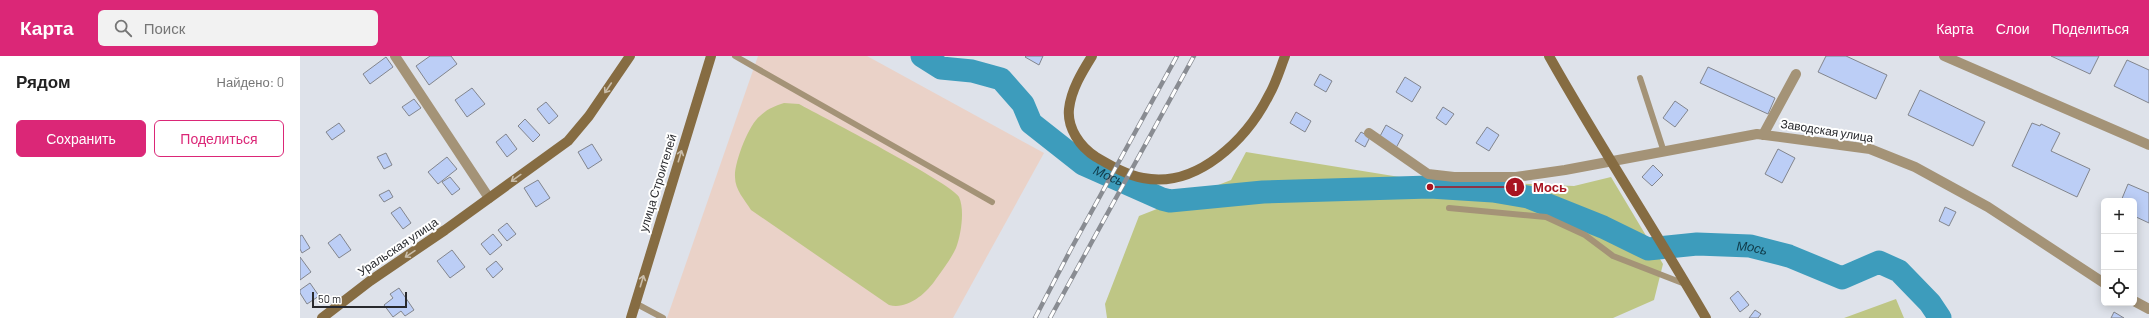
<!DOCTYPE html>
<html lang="ru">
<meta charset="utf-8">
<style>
:root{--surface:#fff;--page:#f2f2f2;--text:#222;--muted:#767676;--line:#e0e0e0;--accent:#db2777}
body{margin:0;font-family:Barlow,sans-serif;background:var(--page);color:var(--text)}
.controls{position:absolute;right:12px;bottom:12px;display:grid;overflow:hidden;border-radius:6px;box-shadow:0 2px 10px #0003}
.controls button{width:36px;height:36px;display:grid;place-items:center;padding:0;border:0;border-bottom:1px solid var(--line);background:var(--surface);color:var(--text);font:20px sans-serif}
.scale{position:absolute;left:12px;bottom:10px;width:95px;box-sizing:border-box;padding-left:4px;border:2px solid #28292d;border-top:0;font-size:11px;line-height:14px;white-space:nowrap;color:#28292d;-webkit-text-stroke:3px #fff;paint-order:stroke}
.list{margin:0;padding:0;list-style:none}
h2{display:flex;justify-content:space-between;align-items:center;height:52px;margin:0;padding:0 16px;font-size:17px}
h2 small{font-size:13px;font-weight:400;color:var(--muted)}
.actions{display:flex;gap:8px;padding:12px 16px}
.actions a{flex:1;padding:9px 0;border:1px solid var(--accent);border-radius:6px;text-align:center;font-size:14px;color:var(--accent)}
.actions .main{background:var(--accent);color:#fff}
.icon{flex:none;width:22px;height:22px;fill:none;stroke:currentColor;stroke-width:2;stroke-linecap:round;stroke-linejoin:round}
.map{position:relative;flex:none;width:1849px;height:262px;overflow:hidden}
header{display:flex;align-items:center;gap:24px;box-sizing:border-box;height:56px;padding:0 20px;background:var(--accent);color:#fff}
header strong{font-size:19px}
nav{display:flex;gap:22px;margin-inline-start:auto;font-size:14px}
.search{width:280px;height:36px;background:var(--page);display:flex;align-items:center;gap:10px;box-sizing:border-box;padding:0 14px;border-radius:6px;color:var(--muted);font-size:15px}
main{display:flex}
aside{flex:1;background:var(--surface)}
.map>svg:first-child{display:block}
.education{fill:#ead2c8}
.green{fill:#bec685}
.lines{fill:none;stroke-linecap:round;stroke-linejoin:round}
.river{stroke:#3d9cbc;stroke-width:23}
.building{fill:#bccef6;stroke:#82858d}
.lane{stroke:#a49377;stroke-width:6}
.street{stroke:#a49377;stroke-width:10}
.secondary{stroke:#866c42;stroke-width:10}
.rail-casing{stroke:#898c92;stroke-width:4.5}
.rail{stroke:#fff;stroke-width:3;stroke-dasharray:9;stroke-linecap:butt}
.oneway{stroke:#c9bdaa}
.labels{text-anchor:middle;stroke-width:4;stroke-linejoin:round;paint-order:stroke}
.street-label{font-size:12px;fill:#28292d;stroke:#fff}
.water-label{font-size:13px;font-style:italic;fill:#103a48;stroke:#fff}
.leader{fill:none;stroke:#a81320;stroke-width:1.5}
.callout-dot{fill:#a81320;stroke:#fff;stroke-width:1.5}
.mark-label{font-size:12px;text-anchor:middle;font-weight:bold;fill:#fff}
.callout-label{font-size:13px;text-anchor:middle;font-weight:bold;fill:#a81320;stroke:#fff;stroke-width:4;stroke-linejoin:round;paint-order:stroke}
</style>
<header>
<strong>Карта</strong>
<div class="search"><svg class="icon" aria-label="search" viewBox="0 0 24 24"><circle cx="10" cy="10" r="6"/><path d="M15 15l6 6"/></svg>Поиск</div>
<nav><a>Карта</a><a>Слои</a><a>Поделиться</a></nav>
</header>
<main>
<aside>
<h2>Рядом<small>Найдено: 0</small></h2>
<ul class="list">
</ul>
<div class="actions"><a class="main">Сохранить</a><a>Поделиться</a></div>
</aside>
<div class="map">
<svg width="1849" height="262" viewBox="0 0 1849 262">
<rect width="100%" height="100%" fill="#dee2ea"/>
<path class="education" d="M458 0H567L744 97 653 262H367Z"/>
<path class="green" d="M484 47 499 48C521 60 653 128 659 141 665 154 661 179 656 192 651 203 643 213 636 223 626 238 607 254 589 249L451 154C445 144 435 134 435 121 434 107 449 68 460 60 467 53 475 50 484 47Z
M946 96 1112 123 1274 130 1311 121 1363 208 1354 244 1313 262H807L805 248 839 160 931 124Z
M1596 243 1604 262H1544Z"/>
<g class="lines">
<path class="river" id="s1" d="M622 0 641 12 672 15 701 23 723 48 731 67 783 108 862 143 870 145 963 136 1130 131 1193 135 1228 141 1303 171 1348 193 1397 188 1450 190 1489 200 1542 222 1579 206 1599 215 1630 247 1640 262"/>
</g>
<path class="building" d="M130 0H151L157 8 129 29 116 10Z
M743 0 739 9 725 1 726 0Z
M1526 0H1546L1587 19 1576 43 1518 16Z
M1751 0H1799L1790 18Z
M86 1 93 11 70 28 63 18Z
M1827 4 1849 14V47L1814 30Z
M1408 11 1475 42 1468 58 1400 27Z
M1020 18 1032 25 1026 36 1014 29Z
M1105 21 1121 31 1112 46 1096 36Z
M172 32 185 48 167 61 155 44Z
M1620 34 1685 66 1673 90 1608 59Z
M114 43 121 52 109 60 102 51Z
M1375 45 1388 54 1375 71 1363 62Z
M246 46 258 60 249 68 237 53Z
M1143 51 1154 58 1146 69 1136 62Z
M996 56 1011 65 1005 76 990 67Z
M225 63 240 79 233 86 218 70Z
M39 67 45 75 32 84 26 76Z
M1732 67 1740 70 1741 68 1760 77 1751 95 1790 113 1777 141 1712 110Z
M1086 69 1103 79 1096 92 1079 82Z
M1187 71 1199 79 1189 95 1176 87Z
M1061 76 1070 81 1065 91 1055 85Z
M206 78 217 93 207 101 196 86Z
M292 88 302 104 288 113 278 96Z
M1478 93 1495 102 1482 127 1465 118Z
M86 97 92 109 84 113 77 101Z
M147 101 157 113 138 128 128 116Z
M1353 109 1363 119 1352 130 1342 121Z
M150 121 160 133 152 139 142 126Z
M238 124 250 142 236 151 224 132Z
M1828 128 1849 137V167L1834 160V145H1821Z
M89 134 93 141 84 146 79 139Z
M100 151 111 167 103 173 91 157Z
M1645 151 1656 156 1649 170 1639 165Z
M207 167 216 178 207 185 198 174Z
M40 178 51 194 39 202 28 187Z
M193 178 202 189 190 199 181 188Z
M2 179 10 192 2 197 0 193V180Z
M152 194 165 211 150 222 137 205Z
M0 201 11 216 0 224Z
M196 205 203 213 193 222 186 213Z
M10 227 19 240 7 248 0 237V234Z
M99 232 114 254 105 260 101 255 93 261 84 249 93 242 90 238Z
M1438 235 1449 249 1440 256 1430 242Z
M1455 254 1461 258 1458 262H1449Z
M1814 256 1824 262H1811Z"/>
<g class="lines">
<path class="lane" d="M435 0 692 146
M1340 22 1364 96
M1149 152 1246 161 1285 179 1313 200 1385 228
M335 247 363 262"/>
<path class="street" d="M95 0 189 142
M1644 0 1849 89
M1069 77 1128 118 1154 121H1216L1265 114 1457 78 1570 93 1615 111 1688 151 1804 227
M1463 79 1496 18
M1834 245 1849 253"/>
<path class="secondary" d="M792 0C782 16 771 34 769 53 767 72 780 91 796 101 810 109 826 119 843 122 897 133 947 83 969 39 976 27 980 13 985 0
M1249 0C1299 89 1355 174 1406 262
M22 262 70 225 145 174 268 85 289 60 330 0
M331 262 411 0"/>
<defs>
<path id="rail" d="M735 262 771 193 877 0
M750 262 894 0"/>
</defs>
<use href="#rail" class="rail-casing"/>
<use href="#rail" class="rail"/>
</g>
<defs><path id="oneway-shaft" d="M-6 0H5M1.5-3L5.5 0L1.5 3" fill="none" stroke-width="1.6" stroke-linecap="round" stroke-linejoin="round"/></defs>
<g class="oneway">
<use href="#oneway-shaft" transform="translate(308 32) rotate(124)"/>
<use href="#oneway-shaft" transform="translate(380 100) rotate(-73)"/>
<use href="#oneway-shaft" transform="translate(216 122) rotate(144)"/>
<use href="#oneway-shaft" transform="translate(110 198) rotate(146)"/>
<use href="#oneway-shaft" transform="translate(342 225) rotate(-73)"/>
</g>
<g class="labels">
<g class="street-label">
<text transform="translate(1527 75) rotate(9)" y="4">Заводская улица</text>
<text transform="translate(358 127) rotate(-73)" y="4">улица Строителей</text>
<text transform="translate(98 191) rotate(-34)" y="4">Уральская улица</text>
</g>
<g class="water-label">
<text dy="5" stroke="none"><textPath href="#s1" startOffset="232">Мось</textPath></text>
<text dy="5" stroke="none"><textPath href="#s1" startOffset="893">Мось</textPath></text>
</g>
</g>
<path class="leader" d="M1130 131L1215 131"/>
<g class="callout-dot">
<circle cx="1130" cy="131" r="4"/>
<circle cx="1215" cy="131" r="10"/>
</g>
<g class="mark-label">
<text x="1215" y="135">1</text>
</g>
<g class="callout-label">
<text x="1250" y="136">Мось</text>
</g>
</svg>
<div class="controls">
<button>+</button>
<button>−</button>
<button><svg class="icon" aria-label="locate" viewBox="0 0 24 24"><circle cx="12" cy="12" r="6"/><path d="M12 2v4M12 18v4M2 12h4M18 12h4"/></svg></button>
</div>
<div class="scale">50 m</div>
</div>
</main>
